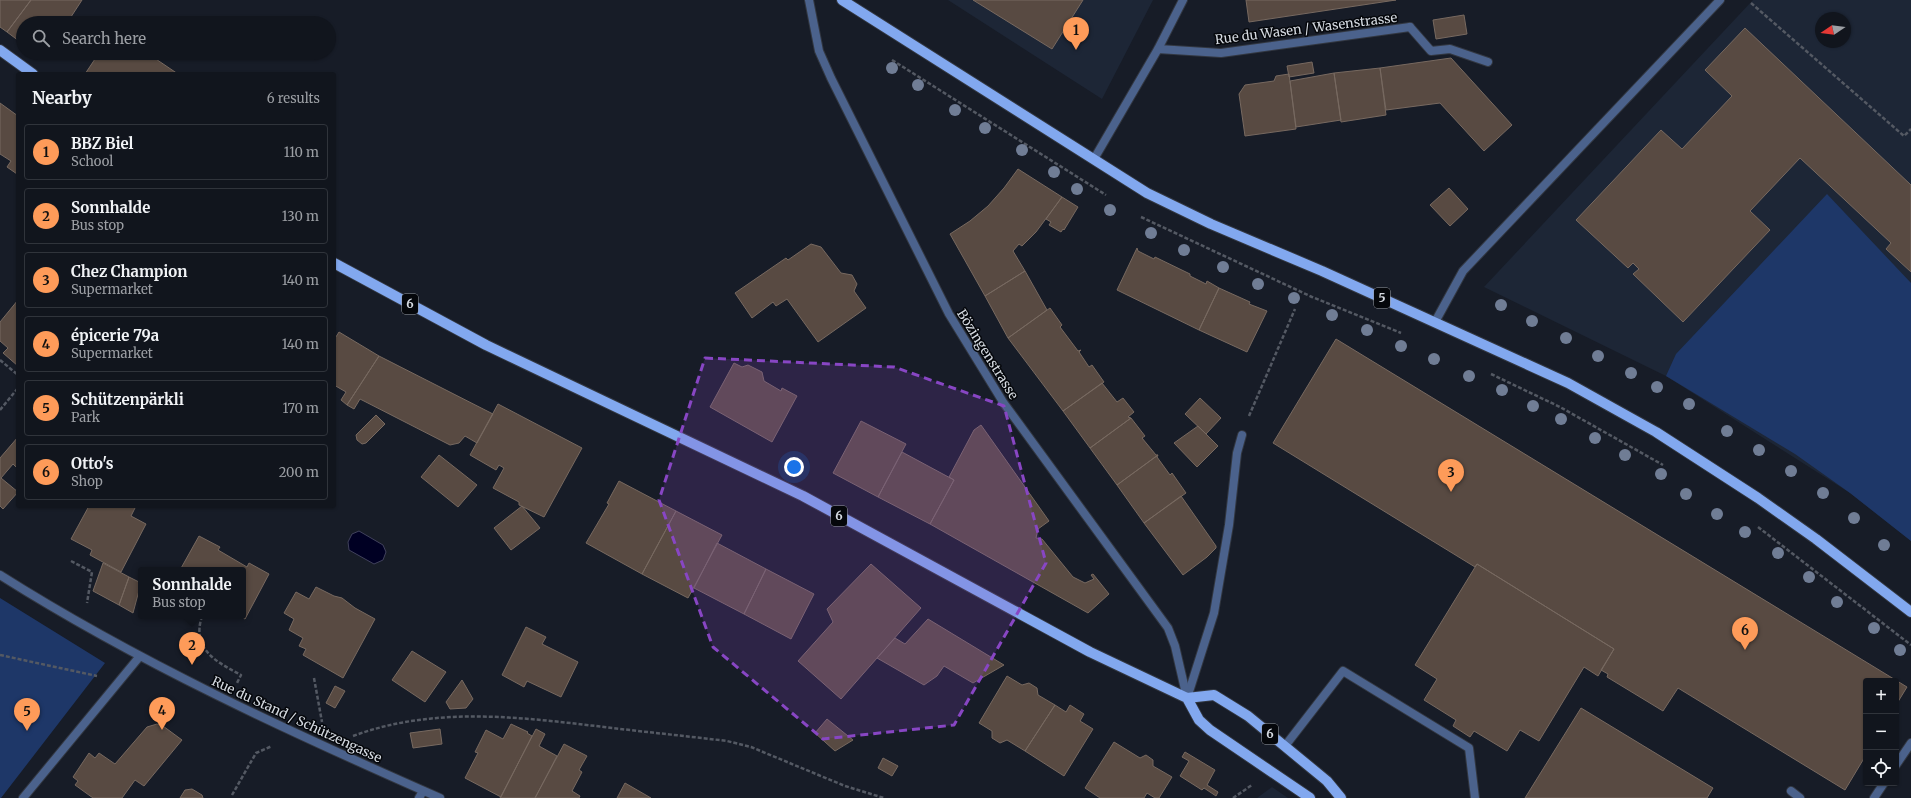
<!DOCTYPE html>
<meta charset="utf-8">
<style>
:root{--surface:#11151d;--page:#1e222a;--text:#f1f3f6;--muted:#9c9fa4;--line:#30343b;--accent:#fe9b59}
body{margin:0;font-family:Merriweather,serif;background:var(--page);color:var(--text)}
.controls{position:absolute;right:12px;bottom:12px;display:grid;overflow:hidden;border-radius:4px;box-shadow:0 1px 3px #0004}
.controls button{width:36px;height:36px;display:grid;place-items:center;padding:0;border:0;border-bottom:1px solid var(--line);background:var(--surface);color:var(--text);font:20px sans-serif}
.compass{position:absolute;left:1815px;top:12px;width:36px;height:36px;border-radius:50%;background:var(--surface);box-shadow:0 1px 3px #0004;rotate:257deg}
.you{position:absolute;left:794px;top:467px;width:14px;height:14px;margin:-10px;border:3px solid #fff;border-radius:50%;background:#1a73e8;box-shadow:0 0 0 6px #1a73e833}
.badge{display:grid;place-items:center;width:26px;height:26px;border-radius:50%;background:var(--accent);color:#111;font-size:13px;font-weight:700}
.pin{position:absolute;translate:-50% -33px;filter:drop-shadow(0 1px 2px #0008)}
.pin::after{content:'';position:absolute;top:21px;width:14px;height:12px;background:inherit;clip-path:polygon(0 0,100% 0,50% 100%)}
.popup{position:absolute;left:138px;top:567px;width:108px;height:52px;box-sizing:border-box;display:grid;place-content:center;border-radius:4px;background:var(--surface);filter:drop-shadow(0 1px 3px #0005);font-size:13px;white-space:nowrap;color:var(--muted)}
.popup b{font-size:15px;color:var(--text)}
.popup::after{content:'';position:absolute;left:50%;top:100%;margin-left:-8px;border:8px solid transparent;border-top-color:var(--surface)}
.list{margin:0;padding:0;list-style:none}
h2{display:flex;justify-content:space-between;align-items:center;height:52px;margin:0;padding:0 16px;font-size:17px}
h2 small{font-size:13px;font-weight:400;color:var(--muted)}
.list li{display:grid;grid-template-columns:26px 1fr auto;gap:12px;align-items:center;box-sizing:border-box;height:56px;margin:0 8px 8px;padding:0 8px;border:1px solid var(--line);border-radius:4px}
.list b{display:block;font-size:15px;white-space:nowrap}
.list p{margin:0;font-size:13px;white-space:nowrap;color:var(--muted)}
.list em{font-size:13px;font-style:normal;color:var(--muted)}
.icon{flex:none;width:22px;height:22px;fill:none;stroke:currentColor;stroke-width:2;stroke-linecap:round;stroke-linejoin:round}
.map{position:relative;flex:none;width:1911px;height:798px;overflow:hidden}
.search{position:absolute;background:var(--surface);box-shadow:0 1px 3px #0004;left:16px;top:16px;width:320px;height:44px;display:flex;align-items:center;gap:10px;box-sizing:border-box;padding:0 14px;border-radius:22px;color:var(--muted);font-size:15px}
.panel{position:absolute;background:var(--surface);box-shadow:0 1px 3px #0004;left:16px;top:72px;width:320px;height:436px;border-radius:4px}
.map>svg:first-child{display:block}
.built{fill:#1d2636;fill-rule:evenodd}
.green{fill:#1e3768}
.water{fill:#000023;stroke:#40415c}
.building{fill:#584a42;stroke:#776960}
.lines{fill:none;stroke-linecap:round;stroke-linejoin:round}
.lane-casing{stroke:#323741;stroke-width:10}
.street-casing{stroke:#323741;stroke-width:10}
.primary-casing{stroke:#323741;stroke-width:12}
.path{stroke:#545963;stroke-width:2.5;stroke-dasharray:4 2;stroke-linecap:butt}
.lane{stroke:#4b628c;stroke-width:8}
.street{stroke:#4b628c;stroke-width:8}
.primary{stroke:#82a8ef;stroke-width:10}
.tree{fill:#707d95}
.marked{fill:#8846c4;fill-opacity:0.2;stroke:#8846c4;stroke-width:3;stroke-dasharray:8 5;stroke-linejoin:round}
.labels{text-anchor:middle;stroke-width:3;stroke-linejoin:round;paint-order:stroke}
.shield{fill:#05070b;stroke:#979ba1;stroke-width:1}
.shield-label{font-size:12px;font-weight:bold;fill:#d5dae1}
.street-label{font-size:13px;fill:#d5dae1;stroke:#05070b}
</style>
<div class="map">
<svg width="1911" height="798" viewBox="0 0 1911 798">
<rect width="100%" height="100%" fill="#171c27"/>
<path class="built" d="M948 0H1153L1102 99Z
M1753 0H1911V541L1850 493 1666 376 1484 287ZM1821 18H1845V42H1821Z
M1272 787 1288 798H1257Z"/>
<path class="green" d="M1827 194 1911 283V541L1850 493 1795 454 1666 376 1676 354Z
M0 598 105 663 1 798H0Z"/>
<path class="water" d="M359 531 383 545 386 552 383 560 374 564 349 550 348 542 352 534Z"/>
<path class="building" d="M0 0H31L7 32 0 27Z
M31 0H82L67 23H23V44L7 32Z
M973 0H1083L1052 49Z
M1246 0H1396L1249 22Z
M1464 15 1467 34 1436 39 1433 20Z
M1745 28 1911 185V272L1886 249 1891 243 1800 158 1750 211 1770 230 1683 322 1633 274 1639 269 1633 263 1628 268 1576 220 1661 130 1682 149 1732 96 1705 70Z
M99 53H147L178 74H85Z
M1451 58 1512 125 1484 151 1440 103 1386 110 1380 68Z
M1312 62 1314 73 1289 77 1287 66Z
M1380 68 1386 115 1341 122 1334 73Z
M1334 73 1341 120 1296 127 1290 81Z
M1289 74 1296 129 1245 136 1239 94 1245 85 1274 81 1276 76Z
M0 103 18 116 17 174 7 167 11 161 0 154Z
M1018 169 1062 197 1036 232 1022 246 1019 244 1013 251 1025 271 985 296 950 234 970 221 988 206 1004 188Z
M1449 188 1468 209 1450 226 1430 205Z
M1062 197 1078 207 1064 230 1063 229 1061 232 1049 225 1051 222 1046 219Z
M811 244 821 247 841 273 852 275 857 284 854 291 866 308 818 342 787 299 776 306 773 302 752 318 735 293 786 258 788 260Z
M1137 248 1138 251 1154 259 1155 257 1190 274V276L1206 284 1207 281 1219 288 1199 330 1117 290Z
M1025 271 1047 310 1008 338 985 296Z
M1219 288 1250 302 1249 304 1267 311 1247 352 1199 330Z
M18 300V366L3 353 8 348 0 341V322Z
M1050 308 1062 325 1060 327 1078 351 1081 350 1079 352 1089 367 1092 365 1104 382 1063 411 1008 338Z
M339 332 379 356 347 405 341 400 346 392 334 385V340Z
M1336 339 1907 687 1896 705V681H1866V755L1845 790 1678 688 1663 711 1607 677 1608 674 1601 670 1614 649 1477 564 1475 567 1273 443Z
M379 356 493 414 477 443 465 436 459 443 450 445 360 399 354 409 347 405Z
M734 363 742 367 748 365 762 372 764 381 781 391 782 388 797 396 772 442 710 407Z
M1102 383 1117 402 1123 398 1134 412 1128 417 1131 418 1090 448 1063 411Z
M1200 398 1221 418 1206 434 1185 414Z
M498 404 582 448 544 517 519 505V502L493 488 504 468 499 465 496 470 470 455Z
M376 415 385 424 366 443 362 444 357 440 356 435Z
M1131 418 1145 436 1142 438 1156 455H1158L1117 485 1090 448Z
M861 421 906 444 878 497 833 473Z
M981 425 1049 521 1038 529 1036 538 1042 539 1073 577 1085 583 1094 579 1091 575 1093 574 1109 594 1088 613 930 524 954 480 949 477 974 430Z
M1198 426 1218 446 1197 467 1174 443Z
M18 437V469L13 464 1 478 18 492 3 509 0 506V458Z
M902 452 954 480 930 524 878 497Z
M439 455 477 485 458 507 421 477Z
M1158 455 1157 457 1170 475 1172 473 1186 493 1144 523 1117 485Z
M619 481 676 511 642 574 586 543 609 504 607 503Z
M1181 496 1216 546V548L1207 557 1183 575 1144 523Z
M89 506H130L135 508 131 516 146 524 121 572 90 555 92 550 71 539Z
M522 506 540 528 511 550 494 528Z
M676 511 722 535 688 598 642 574Z
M199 536 220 547 218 550 247 567 249 563 269 574 245 619 240 616H243V570H180Z
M717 543 766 569 744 614 694 588Z
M103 563 129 577 119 605 93 591Z
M871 564 921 608 841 699 798 661 833 622 827 609Z
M1477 564 1614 649 1598 676 1584 667 1539 741 1520 730 1507 751 1474 731 1470 737 1453 726 1456 720 1424 700 1437 679 1415 665Z
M766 569 814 594 791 639 744 614Z
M129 577 141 583 133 613 119 605Z
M316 587 334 596 342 598 355 608 375 619 343 678 303 655 306 649 299 646 303 638 289 630 294 619 284 613 296 592 309 599Z
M928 619 1004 665 973 683 944 666 937 676 924 685 877 658 895 638 905 644Z
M526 627 546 637 542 644 578 662 561 697 527 681 524 687 502 675Z
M412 651 446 672 425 702 392 680Z
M1007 676 1022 685 1029 683 1037 688 1038 695 1055 705 1025 751 1007 740 1000 743 992 738V731L979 723Z
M462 680 473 699 466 708 450 709 446 702Z
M335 686 345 691 335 708 326 703Z
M1055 705 1066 712 1070 705 1084 714 1080 721 1093 729 1064 776 1025 751Z
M1581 708 1713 788 1707 798H1525Z
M827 719 853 740 835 751 815 733Z
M157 724 163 726 182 740 144 786 135 780 122 798H93L75 785 78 781 73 777 89 753 95 758 99 753 115 764 147 727Z
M511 724 528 732 527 733 532 736 501 797 465 778 478 753 475 752 486 730 503 739Z
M440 729 442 744 413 748 410 733Z
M536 729 545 734 539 746 557 756 535 798H500Z
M1114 742 1140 758 1146 755 1153 760V766L1172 777 1159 798H1155L1147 793 1144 798H1100L1085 788Z
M564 744 587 756 579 770 582 772 572 791 580 796 579 798H535Z
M1185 752 1215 770 1207 785 1218 792 1216 796 1204 788 1202 790 1180 776 1189 761 1182 757Z
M883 758 898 766 892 776 878 768Z
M625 783 651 798H617Z
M192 789 202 795 203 798H180L185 790Z"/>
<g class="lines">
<defs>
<path id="lane" d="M1410 27 1431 51 1450 49 1488 62
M1187 698 1214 613 1229 525 1237 453 1242 435
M1285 746 1343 671 1469 748 1475 798
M1896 765 1911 743
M1791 791 1800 798
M419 798 423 791
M1874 798 1884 783"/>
<path id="street" d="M809 0 819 51 831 78 949 314 1003 402 1168 628 1175 646 1187 698
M1158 49 1221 53 1410 27
M1094 159 1158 49 1183 0
M1435 322 1463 271 1720 0
M0 575C139 663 290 732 440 798
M23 798 140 656"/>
<path id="primary" d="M842 0 1147 193 1211 224 1322 271 1568 383 1656 432 1758 498 1816 539 1911 612
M0 50 33 74
M334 263 486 345 803 496 1090 652 1187 698 1214 695 1248 716 1327 781 1341 798
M1187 698 1199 720 1210 730 1310 798"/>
</defs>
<use href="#lane" class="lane-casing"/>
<use href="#street" class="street-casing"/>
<use href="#primary" class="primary-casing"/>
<path class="path" d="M1751 3 1904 136 1911 129
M892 60 1106 195
M1141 217 1312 297 1401 333
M0 360 18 375
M1491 374 1560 407 1663 465
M0 410 18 388
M1249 416 1295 309
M1758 527 1911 645
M71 561 92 572 87 603
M202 616C191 650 217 662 241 675L237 683
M0 655 97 676
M314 678 322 722
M353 736C434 706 520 717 604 727 645 732 686 736 727 741L751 747 845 786 884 798
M232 795 256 753 272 746
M1233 798 1252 785"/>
<use href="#lane" class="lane"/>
<use href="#street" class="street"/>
<use href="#primary" class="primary"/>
</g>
<g class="tree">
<circle cx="892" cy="68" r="6"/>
<circle cx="918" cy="85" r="6"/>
<circle cx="955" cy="110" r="6"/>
<circle cx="985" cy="128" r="6"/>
<circle cx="1022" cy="150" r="6"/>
<circle cx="1054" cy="172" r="6"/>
<circle cx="1077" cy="189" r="6"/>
<circle cx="1110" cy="210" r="6"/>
<circle cx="1151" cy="233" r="6"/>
<circle cx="1184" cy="250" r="6"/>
<circle cx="1223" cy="267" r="6"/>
<circle cx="1258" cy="284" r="6"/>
<circle cx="1294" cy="298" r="6"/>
<circle cx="1501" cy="305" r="6"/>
<circle cx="1332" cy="315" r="6"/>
<circle cx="1532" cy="321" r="6"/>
<circle cx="1367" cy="330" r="6"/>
<circle cx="1566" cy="338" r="6"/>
<circle cx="1401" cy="346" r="6"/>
<circle cx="1598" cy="356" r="6"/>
<circle cx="1434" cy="359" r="6"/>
<circle cx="1631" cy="373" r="6"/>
<circle cx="1469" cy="376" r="6"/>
<circle cx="1657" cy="387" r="6"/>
<circle cx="1502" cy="390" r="6"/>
<circle cx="1689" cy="404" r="6"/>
<circle cx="1533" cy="406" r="6"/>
<circle cx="1561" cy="419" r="6"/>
<circle cx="1727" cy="431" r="6"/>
<circle cx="1595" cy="438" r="6"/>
<circle cx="1759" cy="450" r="6"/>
<circle cx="1625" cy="455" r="6"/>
<circle cx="1791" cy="471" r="6"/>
<circle cx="1661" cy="474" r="6"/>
<circle cx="1823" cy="493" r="6"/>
<circle cx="1686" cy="494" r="6"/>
<circle cx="1717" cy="514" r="6"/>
<circle cx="1854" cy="518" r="6"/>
<circle cx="1745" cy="532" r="6"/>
<circle cx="1884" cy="545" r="6"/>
<circle cx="1778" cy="553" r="6"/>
<circle cx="1809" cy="577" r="6"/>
<circle cx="1837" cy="602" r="6"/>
<circle cx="1874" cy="628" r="6"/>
<circle cx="1900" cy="650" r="6"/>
</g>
<path class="marked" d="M705 358 894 367 1004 406 1046 563 954 725 823 739 713 647 659 500Z"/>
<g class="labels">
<g class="shield">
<rect x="1374" y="288" width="16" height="20" rx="3"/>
<rect x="402" y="294" width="16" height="20" rx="3"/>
<rect x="831" y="506" width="16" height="20" rx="3"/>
<rect x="1262" y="724" width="16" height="20" rx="3"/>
</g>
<g class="shield-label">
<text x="1382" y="302">5</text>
<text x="410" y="308">6</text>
<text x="839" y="520">6</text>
<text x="1270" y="738">6</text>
</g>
<g class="street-label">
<text transform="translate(1306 28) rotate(-7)" y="5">Rue du Wasen / Wasenstrasse</text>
<text transform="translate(988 354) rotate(58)" y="5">Bözingenstrasse</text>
<text transform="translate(297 719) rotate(25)" y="5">Rue du Stand / Schützengasse</text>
</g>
</g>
</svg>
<div class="controls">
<button>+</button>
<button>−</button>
<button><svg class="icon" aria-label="locate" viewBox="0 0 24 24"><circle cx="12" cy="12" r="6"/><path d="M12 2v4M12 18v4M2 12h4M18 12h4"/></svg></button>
</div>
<svg class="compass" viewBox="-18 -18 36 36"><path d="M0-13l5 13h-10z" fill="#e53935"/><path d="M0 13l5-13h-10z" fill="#9c9fa4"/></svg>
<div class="you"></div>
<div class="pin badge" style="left:1076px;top:50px">1</div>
<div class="pin badge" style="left:192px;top:665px">2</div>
<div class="popup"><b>Sonnhalde</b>Bus stop</div>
<div class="pin badge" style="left:1451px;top:492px">3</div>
<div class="pin badge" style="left:162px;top:730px">4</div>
<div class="pin badge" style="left:27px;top:731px">5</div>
<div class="pin badge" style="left:1745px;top:650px">6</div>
<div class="search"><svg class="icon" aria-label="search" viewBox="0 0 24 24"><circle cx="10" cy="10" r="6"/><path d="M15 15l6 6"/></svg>Search here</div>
<section class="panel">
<h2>Nearby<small>6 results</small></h2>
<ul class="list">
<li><span class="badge">1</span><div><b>BBZ Biel</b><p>School</p></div><em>110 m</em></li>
<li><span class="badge">2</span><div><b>Sonnhalde</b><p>Bus stop</p></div><em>130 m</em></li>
<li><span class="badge">3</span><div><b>Chez Champion</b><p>Supermarket</p></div><em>140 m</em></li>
<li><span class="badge">4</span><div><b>épicerie 79a</b><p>Supermarket</p></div><em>140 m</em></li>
<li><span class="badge">5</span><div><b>Schützenpärkli</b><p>Park</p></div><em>170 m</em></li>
<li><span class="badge">6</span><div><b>Otto's</b><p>Shop</p></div><em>200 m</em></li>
</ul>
</section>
</div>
